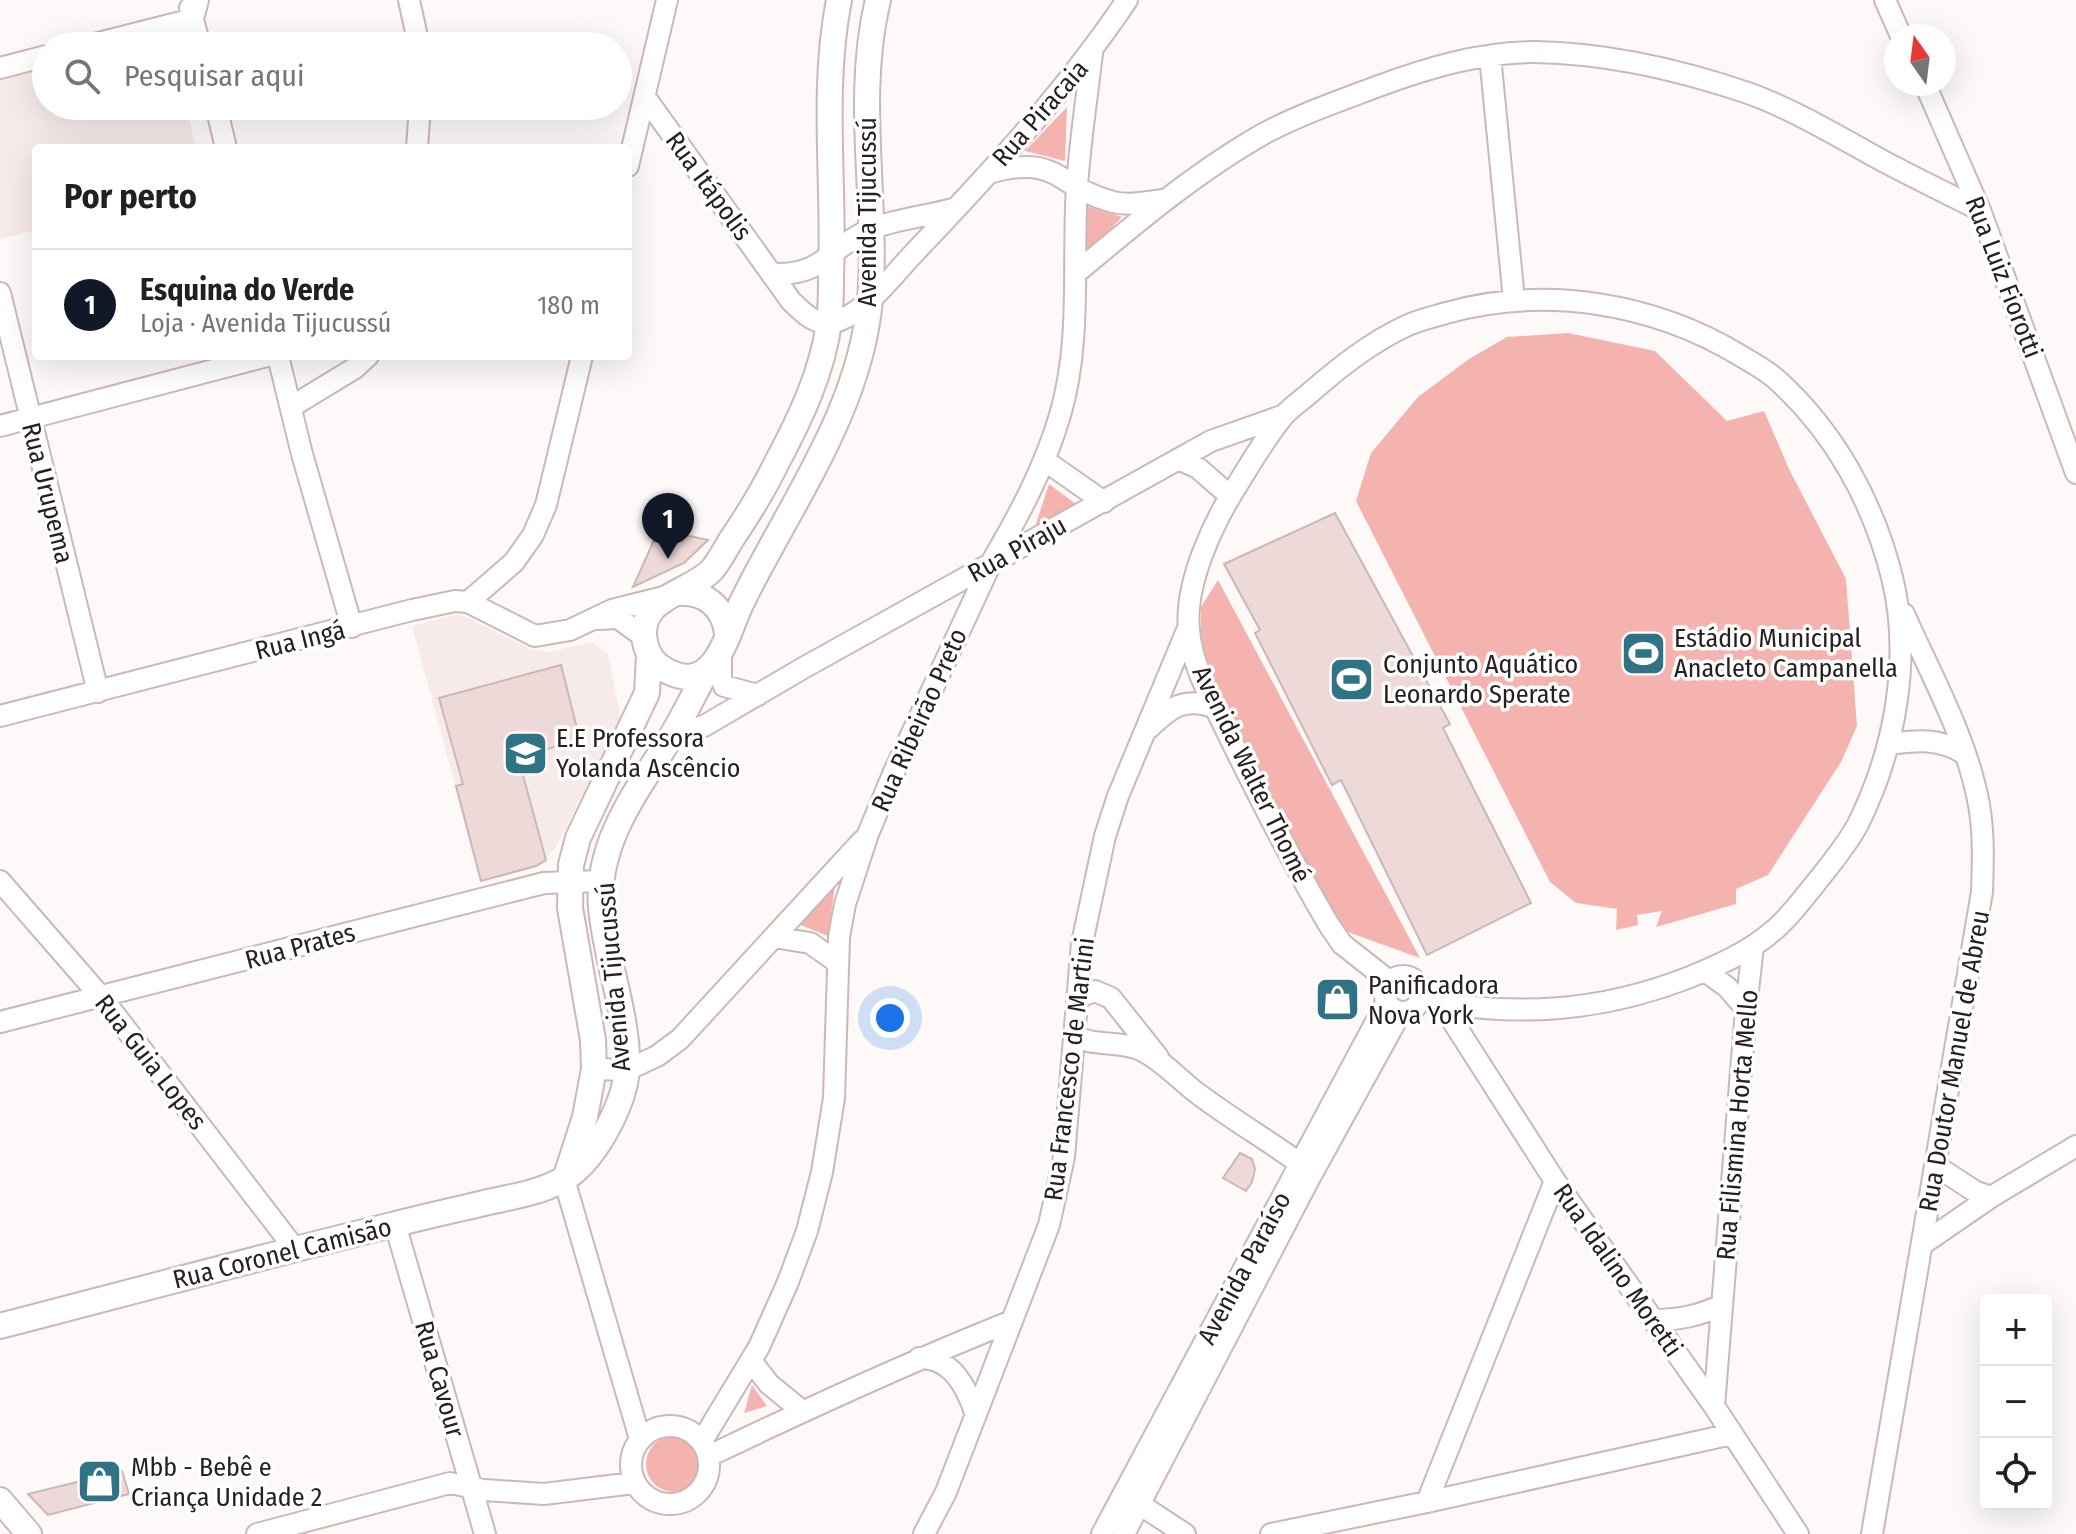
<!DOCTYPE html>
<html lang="pt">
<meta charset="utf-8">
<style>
:root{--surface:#fff;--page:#f6f6f6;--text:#202124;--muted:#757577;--line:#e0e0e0;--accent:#111827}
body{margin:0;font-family:"Fira Sans Condensed",sans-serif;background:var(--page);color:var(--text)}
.controls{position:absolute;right:24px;bottom:24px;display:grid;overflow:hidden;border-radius:8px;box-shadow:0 8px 32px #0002}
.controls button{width:72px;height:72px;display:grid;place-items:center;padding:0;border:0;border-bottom:2px solid var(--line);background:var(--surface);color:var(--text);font:40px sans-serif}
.compass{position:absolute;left:1884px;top:24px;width:72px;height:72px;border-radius:50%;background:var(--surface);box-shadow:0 8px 32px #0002;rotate:346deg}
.you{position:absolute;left:890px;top:1018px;width:28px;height:28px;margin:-20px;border:6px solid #fff;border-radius:50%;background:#1a73e8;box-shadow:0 0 0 12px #1a73e833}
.badge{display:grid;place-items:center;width:52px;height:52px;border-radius:50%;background:var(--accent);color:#fff;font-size:26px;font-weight:700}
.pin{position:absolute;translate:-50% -66px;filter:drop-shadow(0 2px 4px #0008)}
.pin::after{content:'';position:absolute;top:42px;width:28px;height:24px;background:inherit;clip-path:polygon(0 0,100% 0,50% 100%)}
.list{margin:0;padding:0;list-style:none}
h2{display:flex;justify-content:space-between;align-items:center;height:104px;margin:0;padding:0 32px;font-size:34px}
h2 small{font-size:26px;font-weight:400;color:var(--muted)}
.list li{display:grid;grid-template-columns:52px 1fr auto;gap:24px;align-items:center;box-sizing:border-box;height:112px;padding:0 32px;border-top:2px solid var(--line)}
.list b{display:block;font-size:30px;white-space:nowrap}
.list p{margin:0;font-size:26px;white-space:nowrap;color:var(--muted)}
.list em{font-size:26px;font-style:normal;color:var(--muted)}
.icon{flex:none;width:44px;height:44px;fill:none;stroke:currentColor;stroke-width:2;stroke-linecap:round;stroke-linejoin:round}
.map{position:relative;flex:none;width:2076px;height:1534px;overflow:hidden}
.search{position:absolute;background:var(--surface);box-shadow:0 8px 32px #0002;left:32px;top:32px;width:600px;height:88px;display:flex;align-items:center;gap:20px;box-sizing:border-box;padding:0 28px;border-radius:44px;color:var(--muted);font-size:30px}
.panel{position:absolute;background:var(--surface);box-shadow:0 8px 32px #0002;left:32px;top:144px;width:600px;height:216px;border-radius:8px}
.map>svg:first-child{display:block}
.built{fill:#f7ebea}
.green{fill:#f5b3af}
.building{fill:#edd9d7;stroke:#cab7b6;stroke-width:2}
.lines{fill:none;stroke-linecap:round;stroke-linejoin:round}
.minor-casing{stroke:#cbb8b7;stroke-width:24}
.major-casing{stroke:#cbb8b7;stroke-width:28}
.minor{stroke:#fff;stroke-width:20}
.major{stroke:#fff;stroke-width:24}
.labels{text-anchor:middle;stroke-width:7;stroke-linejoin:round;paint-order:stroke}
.street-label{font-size:26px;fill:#27201f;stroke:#fff}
.poi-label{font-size:26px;fill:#27201f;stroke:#fff;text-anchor:start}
</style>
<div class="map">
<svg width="2076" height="1534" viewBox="0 0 2076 1534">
<rect width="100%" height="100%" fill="#fdf9f8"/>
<path class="built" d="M46 68V106H186L196 148H36V230L0 239V79Z
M460 614 531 649 549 652 592 642 608 654 621 721 554 850 536 866 481 881 412 626Z"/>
<path class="green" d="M1067 107 1065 161 1025 151Z
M1087 206 1122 217 1086 254Z
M1568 333 1655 351 1727 421 1764 411 1789 469 1846 579 1857 726 1841 762 1768 875 1736 889V904L1656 927 1662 911 1637 915 1638 925 1616 930 1617 909 1576 903 1550 882 1356 501 1371 453 1418 397 1469 359 1507 337Z
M1049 484 1076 504 1035 527Z
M1218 580 1420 958 1345 931 1257 776 1201 651V607Z
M835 885 828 936 798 924Z
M752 1385 767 1406 744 1413Z
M646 1464a28 28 0 1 1 56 0a28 28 0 1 1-56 0Z"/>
<path class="building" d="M1335 513 1450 724 1443 728 1531 903 1427 955 1341 780 1332 785 1255 633 1260 630 1224 564Z
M659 529 708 540 684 563 633 587Z
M561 665 580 740 518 757 546 860 536 866 481 881 456 786 463 784 439 698Z
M1240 1153 1252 1159 1255 1169 1252 1182 1246 1191 1223 1178Z
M122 1471 129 1494 48 1515 28 1494Z"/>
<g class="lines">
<defs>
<path id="minor" d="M409 0 419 46
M1885 0 1901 36
M190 8 200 46
M87 46 193 19 198 0
M1490 56 1514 300
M0 68 46 56
M1925 84 1980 210 2076 473
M645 97 791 301C804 314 818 328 838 321 869 309 893 275 915 252 991 172 1066 91 1127 0
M216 106 226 148
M417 148 420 106
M628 166 667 0
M989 173C1060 153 1055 187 1113 202 1129 206 1147 202 1163 200
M1076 273C1136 223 1196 172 1265 133 1301 114 1339 101 1376 87 1427 68 1480 52 1535 52 1607 53 1680 70 1748 93 1795 110 1839 137 1883 161 1915 178 1948 194 1980 210
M772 274C825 276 827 248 871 229 896 219 929 216 956 208
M0 293 98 692
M278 356 302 454 352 627
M291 407 355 368 368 356
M0 426 267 356
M1178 459 1198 468 1230 496
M1044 460 1104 502
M468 602 514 562 533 535 546 505 582 356
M598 619 618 618 644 637
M721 654V678L724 686 758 695
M0 716 412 610 455 601 468 602 535 636 570 630 612 610 668 596
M1149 728C1171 707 1185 696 1216 708
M672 735 704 726 805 667 1211 441 1282 416
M1889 744C1917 740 1940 738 1965 754
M0 881 102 998 295 1249
M774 937 810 943 837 962
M1705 971 1727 987 1746 1009
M1385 994a18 18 0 1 1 36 0a18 18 0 1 1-36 0Z
M1389 981 1342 944 1329 925C1293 864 1261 801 1230 738 1214 704 1192 668 1189 630 1184 583 1214 521 1239 482 1252 461 1265 439 1280 420 1288 409 1301 401 1311 392 1341 366 1370 343 1406 326 1419 320 1433 317 1446 313 1545 285 1654 303 1741 356 1753 363 1766 370 1776 379 1835 432 1873 502 1892 577 1912 658 1895 750 1858 824 1847 845 1830 865 1815 884 1802 900 1789 918 1773 931 1749 952 1719 965 1690 977 1601 1012 1514 1018 1421 999
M1078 997 1095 991 1111 998 1158 1057
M1441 1003 1555 1181 1714 1406 1798 1534
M0 1022 544 883 601 881
M1076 1035C1088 1047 1121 1040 1141 1050 1164 1061 1180 1081 1201 1096 1236 1122 1274 1144 1309 1170
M594 1069 627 1070 657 1056 680 1039 862 841
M1936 1166 1976 1192 1991 1197
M564 1179 640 1439
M395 1224 485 1534
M1924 1243 1991 1197 2076 1146
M1653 1320C1679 1320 1698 1316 1722 1305
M919 1358C952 1357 967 1388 976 1415
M751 1361 769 1384 802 1411
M1714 1406 1746 1009 1753 946
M631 1465a39 39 0 1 1 78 0a39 39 0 1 1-78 0Z
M702 1441 759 1347 788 1282 807 1231 822 1172 834 1098 839 937 845 904 868 834 893 774 991 563C1018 517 1045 467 1060 415 1082 341 1072 262 1077 186 1080 141 1087 97 1092 53
M709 1456C809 1408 909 1362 1012 1321
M1130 1498 1185 1534
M1427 1502 1555 1181
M257 1534 450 1483 484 1490 544 1494 634 1483
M924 1534 946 1492 1049 1225 1064 1157 1082 943 1105 836 1118 796 1188 628
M1102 1534 1386 1003
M1124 1534 1308 1181 1401 1012
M1271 1534 1427 1502 1732 1434
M1872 1534 1982 892C1983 863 1984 833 1979 805 1967 738 1931 675 1904 614"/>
<path id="major" d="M839 0C821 91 835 185 831 277 831 292 831 307 829 322 823 371 800 419 777 462 764 489 748 515 731 540 725 550 719 562 711 571 687 594 636 598 645 642 647 654 655 665 667 671 716 696 727 632 742 602 790 504 860 411 870 300 878 201 854 98 878 0
M677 593C704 591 724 606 727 634
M567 1173 585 1117 594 1069 593 1040 570 908 571 865 578 838 647 693 649 655
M0 1326C131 1292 261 1257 392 1225 426 1216 459 1209 493 1201 516 1196 541 1192 562 1180 594 1163 625 1104 627 1068 629 1017 605 959 601 907 596 842 638 789 671 737 684 715 696 691 708 668
M0 1500 29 1534"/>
</defs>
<use href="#minor" class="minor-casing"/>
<use href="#major" class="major-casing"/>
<use href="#minor" class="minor"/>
<use href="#major" class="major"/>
</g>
<defs>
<symbol id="stadium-square" viewBox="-11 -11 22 22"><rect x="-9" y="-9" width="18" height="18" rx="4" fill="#307384" stroke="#fff"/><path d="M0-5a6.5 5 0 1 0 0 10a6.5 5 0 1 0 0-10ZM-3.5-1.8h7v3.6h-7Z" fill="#fff"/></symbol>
<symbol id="school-square" viewBox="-11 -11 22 22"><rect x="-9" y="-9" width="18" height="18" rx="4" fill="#307384" stroke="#fff"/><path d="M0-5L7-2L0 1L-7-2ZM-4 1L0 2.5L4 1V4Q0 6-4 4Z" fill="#fff"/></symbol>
<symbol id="shop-square" viewBox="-11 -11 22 22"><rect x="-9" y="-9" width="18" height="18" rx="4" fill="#307384" stroke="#fff"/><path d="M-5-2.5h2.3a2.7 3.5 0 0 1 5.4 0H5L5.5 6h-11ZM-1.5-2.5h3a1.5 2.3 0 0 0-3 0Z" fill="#fff"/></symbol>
</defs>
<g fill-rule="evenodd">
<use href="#stadium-square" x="1618" y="628" width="51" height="51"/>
<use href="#stadium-square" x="1326" y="654" width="51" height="51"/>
<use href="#school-square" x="500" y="728" width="51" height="51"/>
<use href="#shop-square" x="1312" y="974" width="51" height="51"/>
<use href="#shop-square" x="74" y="1456" width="51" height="51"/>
</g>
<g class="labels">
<g class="street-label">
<text transform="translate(1040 113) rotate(-49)" y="9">Rua Piracaia</text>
<text transform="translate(709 186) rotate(54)" y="9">Rua Itápolis</text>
<text transform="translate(867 212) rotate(-90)" y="9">Avenida Tijucussú</text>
<text transform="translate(2004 277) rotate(69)" y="9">Rua Luiz Fiorotti</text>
<text transform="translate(48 493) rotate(76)" y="9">Rua Urupema</text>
<text transform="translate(1017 549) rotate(-29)" y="9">Rua Piraju</text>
<text transform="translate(300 640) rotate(-14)" y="9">Rua Ingá</text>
<text transform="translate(919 720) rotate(-66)" y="9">Rua Ribeirão Preto</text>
<text transform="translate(1252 774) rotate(64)" y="9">Avenida Walter Thomé</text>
<text transform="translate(300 946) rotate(-15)" y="9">Rua Prates</text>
<text transform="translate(613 977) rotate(-95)" y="9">Avenida Tijucussú</text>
<text transform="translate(1954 1061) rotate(-80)" y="9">Rua Doutor Manuel de Abreu</text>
<text transform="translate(151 1062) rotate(52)" y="9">Rua Guia Lopes</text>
<text transform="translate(1069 1069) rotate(-83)" y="9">Rua Francesco de Martini</text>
<text transform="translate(1737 1125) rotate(-85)" y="9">Rua Filismina Horta Mello</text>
<text transform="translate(282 1253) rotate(-14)" y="9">Rua Coronel Camisão</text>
<text transform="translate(1244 1268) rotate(-62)" y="9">Avenida Paraíso</text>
<text transform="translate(1618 1270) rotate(55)" y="9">Rua Idalino Moretti</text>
<text transform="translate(440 1379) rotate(74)" y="9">Rua Cavour</text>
</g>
<g class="poi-label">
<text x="1674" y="647">Estádio Municipal<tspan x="1674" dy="30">Anacleto Campanella</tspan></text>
<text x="1383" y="673">Conjunto Aquático<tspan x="1383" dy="30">Leonardo Sperate</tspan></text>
<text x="556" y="747">E.E Professora<tspan x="556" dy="30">Yolanda Ascêncio</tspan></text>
<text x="1368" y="994">Panificadora<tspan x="1368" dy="30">Nova York</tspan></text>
<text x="131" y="1476">Mbb - Bebê e<tspan x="131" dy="30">Criança Unidade 2</tspan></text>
</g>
</g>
</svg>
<div class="controls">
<button>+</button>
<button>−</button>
<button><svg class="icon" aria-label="locate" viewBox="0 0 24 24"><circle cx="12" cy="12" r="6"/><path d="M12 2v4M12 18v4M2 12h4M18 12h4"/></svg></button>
</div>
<svg class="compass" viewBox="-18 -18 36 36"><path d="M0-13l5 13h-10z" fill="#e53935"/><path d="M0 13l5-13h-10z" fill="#757577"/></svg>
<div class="you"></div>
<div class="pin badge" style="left:668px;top:559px">1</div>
<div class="search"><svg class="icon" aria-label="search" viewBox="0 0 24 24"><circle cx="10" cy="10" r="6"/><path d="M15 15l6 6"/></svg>Pesquisar aqui</div>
<section class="panel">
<h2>Por perto<small></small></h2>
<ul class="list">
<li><span class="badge">1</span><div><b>Esquina do Verde</b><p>Loja · Avenida Tijucussú</p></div><em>180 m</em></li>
</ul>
</section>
</div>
